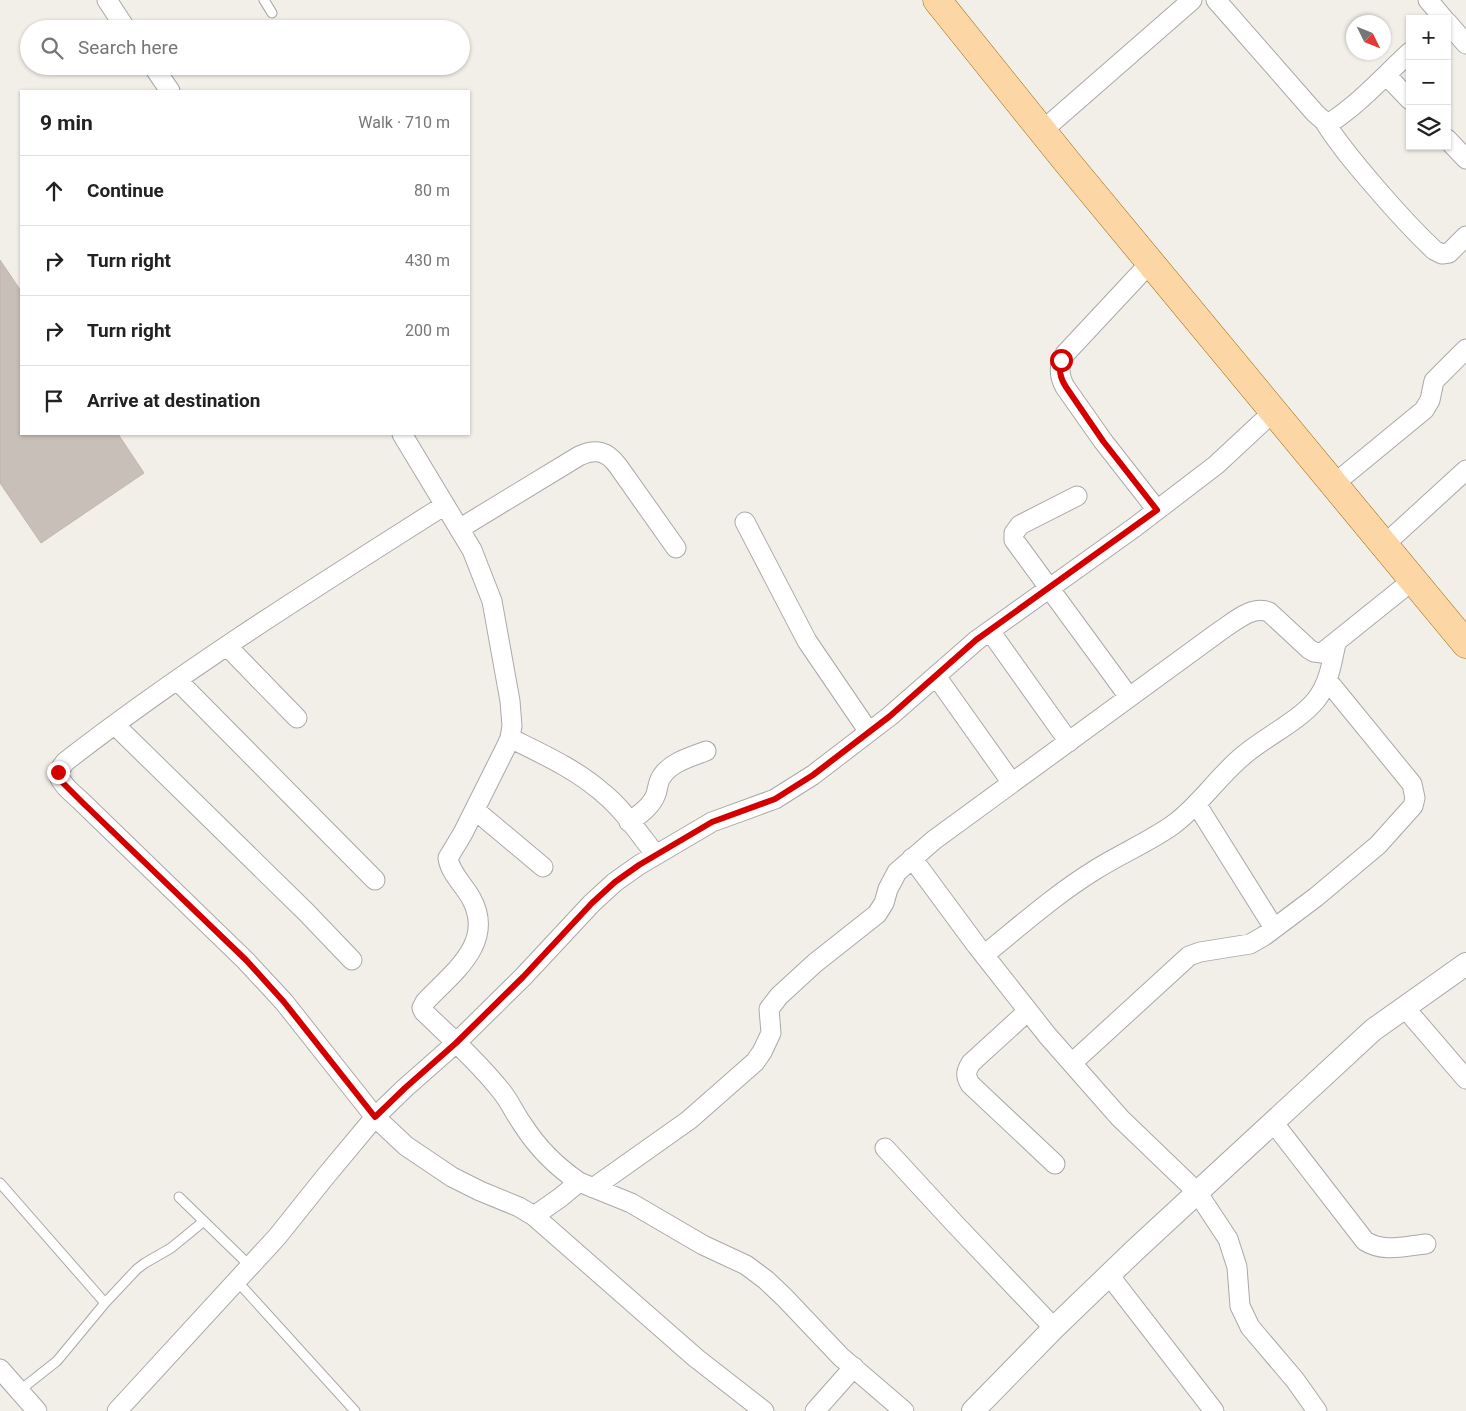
<!DOCTYPE html>
<meta charset="utf-8">
<style>
:root{--surface:#fff;--page:#f2f2f2;--text:#222;--muted:#767676;--line:#e0e0e0}
body{margin:0;font-family:Roboto,sans-serif;background:var(--page);color:var(--text)}
.controls{position:absolute;right:15px;top:15px;display:grid;overflow:hidden;border-radius:0px;box-shadow:0 1px 4px #0004}
.controls button{width:45px;height:45px;display:grid;place-items:center;padding:0;border:0;border-bottom:1px solid var(--line);background:var(--surface);color:var(--text);font:25px sans-serif}
.compass{position:absolute;left:1346px;top:15px;width:45px;height:45px;border-radius:50%;background:var(--surface);box-shadow:0 1px 4px #0004;rotate:133deg}
.stop{position:absolute;width:15px;height:15px;margin:-11px;border:4px solid #d40000;border-radius:50%;background:#fff}
.stop.end{background:#d40000;border-color:#fff;box-shadow:0 1px 5px #0008}
.list{margin:0;padding:0;list-style:none}
h2{display:flex;justify-content:space-between;align-items:center;height:65px;margin:0;padding:0 20px;font-size:21px}
h2 small{font-size:16px;font-weight:400;color:var(--muted)}
.list li{display:grid;grid-template-columns:32px 1fr auto;gap:15px;align-items:center;box-sizing:border-box;height:70px;padding:0 20px;border-top:1px solid var(--line)}
.list b{display:block;font-size:19px;white-space:nowrap}
.list em{font-size:16px;font-style:normal;color:var(--muted)}
.icon{flex:none;width:28px;height:28px;fill:none;stroke:currentColor;stroke-width:2;stroke-linecap:round;stroke-linejoin:round}
.map{position:relative;flex:none;width:1466px;height:1411px;overflow:hidden}
.search{position:absolute;background:var(--surface);box-shadow:0 1px 4px #0004;left:20px;top:20px;width:450px;height:55px;display:flex;align-items:center;gap:12px;box-sizing:border-box;padding:0 18px;border-radius:28px;color:var(--muted);font-size:19px}
.panel{position:absolute;background:var(--surface);box-shadow:0 1px 4px #0004;left:20px;top:90px;width:450px;height:345px;border-radius:0px}
.map>svg:first-child{display:block}
.building{fill:#c7bfb8;stroke:#c4b6ab}
.lines{fill:none;stroke-linecap:round;stroke-linejoin:round}
.service-casing{stroke:#a9a9a9;stroke-width:11}
.minor-casing{stroke:#a9a9a9;stroke-width:21}
.tertiary-casing{stroke:#a9a9a9;stroke-width:24}
.primary-casing{stroke:#a06b00;stroke-width:29}
.service{stroke:#fff;stroke-width:9}
.minor{stroke:#fff;stroke-width:19}
.tertiary{stroke:#fff;stroke-width:22}
.primary{stroke:#fcd6a4;stroke-width:28}
.route{stroke:#d40000;stroke-width:6}
</style>
<div class="map">
<svg width="1466" height="1411" viewBox="0 0 1466 1411">
<rect width="100%" height="100%" fill="#f2efe9"/>
<path class="building" d="M0 260 21 291V434H118L144 473 41 543 0 483Z"/>
<g class="lines">
<defs>
<path id="service" d="M264 0 272 13
M0 1183 105 1303
M179 1197 250 1266
M237 1281 355 1411
M19 1391 57 1361 105 1303 137 1269 145 1263 171 1248 204 1221"/>
<path id="minor" d="M107 0 126 29
M1216 0 1315 113 1324 121 1331 122C1360 103 1384 76 1410 52
M1428 0 1444 19
M1447 22 1466 44
M153 66 170 91
M1386 75 1410 100
M1324 121C1339 145 1357 166 1376 188 1394 209 1413 230 1434 250L1442 254 1449 253 1466 236
M1042 131 1192 0
M1447 139 1466 159
M1150 263 1065 354C1058 366 1059 376 1065 387L1103 441 1157 510
M402 434 472 550 492 601 510 701 512 726 510 738 506 747 463 833 448 858C450 873 464 885 471 898 496 943 452 973 425 1002L422 1008 424 1012C451 1038 479 1063 502 1092 510 1102 515 1114 523 1125 537 1147 557 1167 579 1182L631 1203 703 1245 746 1265 766 1280 784 1297 841 1357 904 1411
M1334 484 1424 410 1430 400 1434 381 1466 349
M1077 496 1020 525 1014 533V540L1129 697
M445 505C316 587 186 668 65 762L58 772C60 785 74 794 83 803L246 961 284 1002 375 1117 406 1146 452 1177 480 1191 519 1207 534 1216 696 1358 764 1411
M745 522 807 641 869 732
M459 529 579 456C596 448 607 451 618 466L676 548
M1384 545 1466 470
M990 631 1069 742
M227 646 297 718
M936 676 1012 783
M177 680 375 880
M115 725 306 912 352 960
M510 738C542 754 576 769 603 793 624 810 639 834 656 855
M1197 805 1274 928
M475 810 543 867
M629 822C639 815 652 806 656 794 658 788 658 781 662 776 671 762 691 757 706 751
M912 858 977 946 1047 1035 1120 1118 1197 1192 1228 1239 1237 1267 1240 1306 1250 1327 1295 1380 1317 1411
M984 955C1020 926 1056 894 1095 870 1120 854 1151 841 1174 824 1201 804 1218 776 1244 755 1265 737 1299 721 1316 700 1329 684 1332 662 1336 643
M1405 1008 1466 1079
M1028 1011 971 1063C966 1071 965 1075 970 1084L1055 1164
M1072 1063 1189 956 1200 952 1250 944 1264 936 1316 897 1378 845 1413 806 1415 798 1412 784 1327 680
M1273 1122 1365 1241C1384 1253 1405 1246 1426 1244
M885 1148 956 1225 1054 1328
M593 1188 689 1120 755 1062 762 1052 771 1033 769 1009 779 996 815 963 877 914 884 903 888 889 897 872 934 840 1220 631C1234 622 1252 605 1269 612L1309 649 1314 652 1322 653 1413 580
M534 1216 561 1197 579 1182
M1109 1275 1214 1411
M0 1369 37 1411
M117 1411 277 1237 325 1177 375 1117 405 1088 456 1043 523 977 592 903 615 882 639 865 712 822 775 799 813 775 890 716 977 640 1135 527 1216 465 1273 412
M815 1411 854 1367"/>
<path id="tertiary" d="M973 1411 1054 1328 1134 1251 1373 1030 1466 964"/>
<path id="primary" d="M937 0 1068 163 1466 644"/>
</defs>
<use href="#service" class="service-casing"/>
<use href="#minor" class="minor-casing"/>
<use href="#tertiary" class="tertiary-casing"/>
<use href="#primary" class="primary-casing"/>
<use href="#service" class="service"/>
<use href="#minor" class="minor"/>
<use href="#tertiary" class="tertiary"/>
<use href="#primary" class="primary"/>
</g>
<g class="lines">
<path class="route" d="M58 772 62 782 83 803 246 960 284 1002 375 1117 405 1088 456 1043 523 977 592 903 615 882 639 865 712 822 775 799 813 775 890 716 976 640 1157 510 1103 441 1066 387C1060 378 1059 371 1061 360"/>
</g>
</svg>
<div class="controls">
<button>+</button>
<button>−</button>
<button><svg class="icon" aria-label="layers" viewBox="0 0 24 24"><path d="M12 4l9 5-9 5-9-5zM3 14l9 5 9-5"/></svg></button>
</div>
<svg class="compass" viewBox="-18 -18 36 36"><path d="M0-13l5 13h-10z" fill="#e53935"/><path d="M0 13l5-13h-10z" fill="#767676"/></svg>
<div class="stop" style="left:1061px;top:360px"></div>
<div class="stop end" style="left:58px;top:772px"></div>
<div class="search"><svg class="icon" aria-label="search" viewBox="0 0 24 24"><circle cx="10" cy="10" r="6"/><path d="M15 15l6 6"/></svg>Search here</div>
<section class="panel">
<h2>9 min<small>Walk · 710 m</small></h2>
<ul class="list">
<li><svg class="icon" aria-label="ahead" viewBox="0 0 24 24"><path d="M12 20V5M6 11l6-6 6 6"/></svg><div><b>Continue</b></div><em>80 m</em></li>
<li><svg class="icon" aria-label="right" viewBox="0 0 24 24"><path d="M7 20v-9h11M14 6l5 5-5 5"/></svg><div><b>Turn right</b></div><em>430 m</em></li>
<li><svg class="icon" aria-label="right" viewBox="0 0 24 24"><path d="M7 20v-9h11M14 6l5 5-5 5"/></svg><div><b>Turn right</b></div><em>200 m</em></li>
<li><svg class="icon" aria-label="arrive" viewBox="0 0 24 24"><path d="M6 21V4h12l-3 4 3 4H6"/></svg><div><b>Arrive at destination</b></div></li>
</ul>
</section>
</div>
